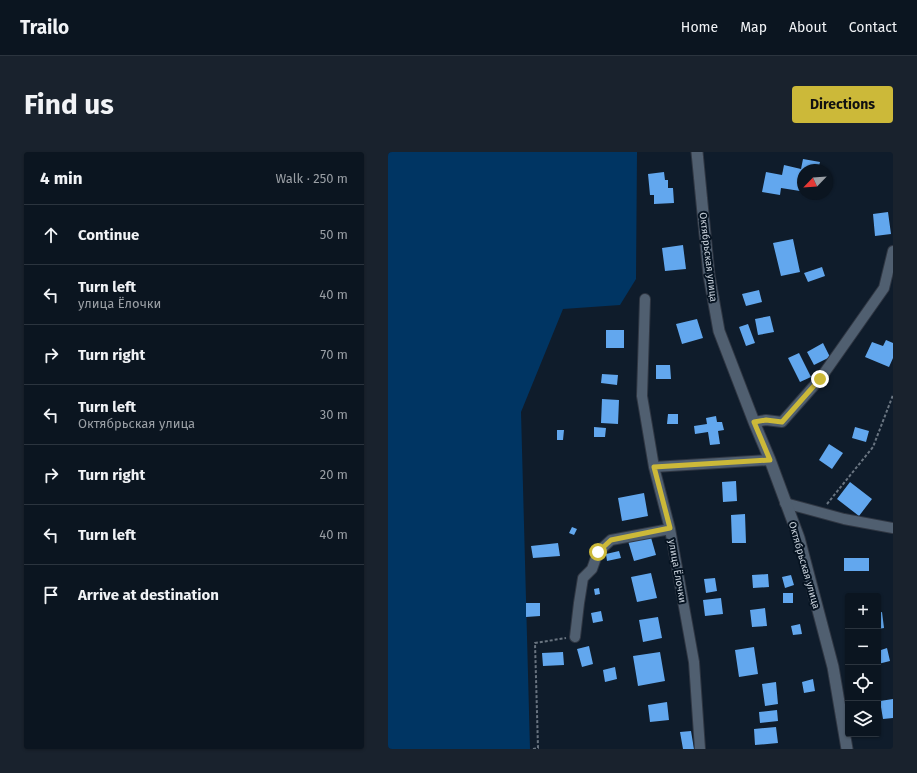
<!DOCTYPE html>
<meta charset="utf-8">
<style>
:root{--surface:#0b1520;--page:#19222d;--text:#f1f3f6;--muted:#9a9fa5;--line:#2b343e;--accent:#ccb939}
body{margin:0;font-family:"Fira Sans",sans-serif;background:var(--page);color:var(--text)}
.controls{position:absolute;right:12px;bottom:12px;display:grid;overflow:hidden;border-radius:4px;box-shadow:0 1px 3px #0004}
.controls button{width:36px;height:36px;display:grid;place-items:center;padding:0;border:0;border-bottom:1px solid var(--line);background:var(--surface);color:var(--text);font:20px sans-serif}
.compass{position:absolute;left:409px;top:12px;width:36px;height:36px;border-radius:50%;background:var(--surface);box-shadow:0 1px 3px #0004;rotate:245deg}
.stop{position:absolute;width:12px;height:12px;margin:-9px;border:3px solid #ccb939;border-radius:50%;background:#fff}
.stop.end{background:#ccb939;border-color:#fff;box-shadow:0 1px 4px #0008}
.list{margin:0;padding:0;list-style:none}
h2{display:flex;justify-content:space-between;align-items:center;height:52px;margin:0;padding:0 16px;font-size:17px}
h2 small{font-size:13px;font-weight:400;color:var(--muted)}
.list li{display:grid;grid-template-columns:26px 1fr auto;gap:12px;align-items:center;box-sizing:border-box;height:60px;padding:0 16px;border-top:1px solid var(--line)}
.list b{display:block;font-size:15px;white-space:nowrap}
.list p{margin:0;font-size:13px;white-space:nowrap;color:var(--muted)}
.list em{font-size:13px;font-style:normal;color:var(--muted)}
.icon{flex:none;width:22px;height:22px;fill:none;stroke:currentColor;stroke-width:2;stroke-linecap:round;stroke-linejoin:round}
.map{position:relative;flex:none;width:505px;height:597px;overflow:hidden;border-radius:4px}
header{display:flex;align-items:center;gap:24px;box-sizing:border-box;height:56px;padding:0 20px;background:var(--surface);border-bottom:1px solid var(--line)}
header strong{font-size:19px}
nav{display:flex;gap:22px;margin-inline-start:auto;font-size:14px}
.intro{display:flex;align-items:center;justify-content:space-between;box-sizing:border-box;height:96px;padding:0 24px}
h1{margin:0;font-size:28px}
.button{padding:10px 18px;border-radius:4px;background:var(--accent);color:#111;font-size:14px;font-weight:700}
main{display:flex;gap:24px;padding:0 24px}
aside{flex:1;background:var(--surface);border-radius:4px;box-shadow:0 1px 3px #0004}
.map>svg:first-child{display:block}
.green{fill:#003563}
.building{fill:#62a7ee}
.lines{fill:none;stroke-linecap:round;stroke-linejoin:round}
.minor-casing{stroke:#303743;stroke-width:12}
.tertiary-casing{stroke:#303743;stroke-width:13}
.path{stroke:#697480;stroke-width:2;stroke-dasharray:3 2;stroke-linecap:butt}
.minor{stroke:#505f70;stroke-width:10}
.tertiary{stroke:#505f70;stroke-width:11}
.route{stroke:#ccb939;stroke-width:5}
.labels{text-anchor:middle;stroke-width:4;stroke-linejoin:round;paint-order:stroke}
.street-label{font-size:10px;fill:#c9d2dc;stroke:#061321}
</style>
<header>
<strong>Trailo</strong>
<nav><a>Home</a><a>Map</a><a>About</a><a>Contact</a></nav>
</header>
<div class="intro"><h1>Find us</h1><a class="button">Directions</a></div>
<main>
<aside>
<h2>4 min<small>Walk · 250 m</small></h2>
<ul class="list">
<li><svg class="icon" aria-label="ahead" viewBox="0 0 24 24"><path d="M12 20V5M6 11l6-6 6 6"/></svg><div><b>Continue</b></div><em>50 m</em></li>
<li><svg class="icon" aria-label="left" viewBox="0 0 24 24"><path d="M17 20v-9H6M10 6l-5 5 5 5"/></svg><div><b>Turn left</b><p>улица Ёлочки</p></div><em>40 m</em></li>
<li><svg class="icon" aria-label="right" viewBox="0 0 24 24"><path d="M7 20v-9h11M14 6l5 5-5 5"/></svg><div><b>Turn right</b></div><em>70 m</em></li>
<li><svg class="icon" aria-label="left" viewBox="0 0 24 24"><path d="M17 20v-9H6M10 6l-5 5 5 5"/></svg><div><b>Turn left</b><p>Октябрьская улица</p></div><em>30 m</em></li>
<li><svg class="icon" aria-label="right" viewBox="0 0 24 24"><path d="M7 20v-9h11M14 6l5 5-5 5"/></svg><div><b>Turn right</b></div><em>20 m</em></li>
<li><svg class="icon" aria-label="left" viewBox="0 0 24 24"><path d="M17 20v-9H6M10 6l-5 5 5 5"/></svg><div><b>Turn left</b></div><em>40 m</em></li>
<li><svg class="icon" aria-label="arrive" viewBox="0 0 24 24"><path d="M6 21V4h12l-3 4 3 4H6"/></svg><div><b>Arrive at destination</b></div></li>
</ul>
</aside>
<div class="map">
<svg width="505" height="597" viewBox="0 0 505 597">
<rect width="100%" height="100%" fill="#0f1c2b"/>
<path class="green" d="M0 0H249L248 127 232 153 175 157 133 260 142 597H0Z"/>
<path class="building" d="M415 7 432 10 430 18H415V27L412 39 393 36 392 43 374 40 378 20 394 23 396 13 413 17Z
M276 20 277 28H280V36H285L286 51 266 52V43H262L260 22Z
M500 60 503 82 487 84 485 62Z
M405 87 412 120 393 124 385 91Z
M295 93 298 117 277 119 274 96Z
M434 115 437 124 420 130 416 121Z
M371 138 374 150 358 154 354 142Z
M382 164 386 180 370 183 367 167Z
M309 167 315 186 294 192 288 172Z
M360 172 367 191 358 194 351 175Z
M218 178H236V196H218Z
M498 188 505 191V206L501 215 477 205 484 190 495 194Z
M435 191 442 205 426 213 419 200Z
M411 201 423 225 412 230 400 206Z
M268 213H282L283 227H268Z
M214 222 230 223 229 233 213 231Z
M214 247 231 248 230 272 213 271Z
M280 262H290V272H279Z
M328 264 329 270H334L336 278 330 279 332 292 322 293 320 280 307 282 306 274 319 272 318 266Z
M206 275 218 276 217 285H206Z
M467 275 481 279 478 290 464 286Z
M169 278H176L175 288H169Z
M441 292 455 301 444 317 431 308Z
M348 329 349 349 335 350 334 330Z
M462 330 484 347 471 364 449 347Z
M256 341 260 364 234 369 230 346Z
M357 362 358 391H344L343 363Z
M184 375 189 377 186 383 181 381Z
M262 382 268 403 246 409 240 389Z
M170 391 172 404 145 406 143 394Z
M231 399 233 406 219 409 218 402Z
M456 406H481V419H456Z
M263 421 269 446 249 450 243 425Z
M380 422 381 435 365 436 364 423Z
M403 423 406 433 397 436 394 425Z
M327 426 329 439 318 441 316 427Z
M211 436 212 442 207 443 206 437Z
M395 441H405V451H395Z
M333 446 335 462 317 464 315 448Z
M138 451H152V464L138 465Z
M377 456 379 474 364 475 362 458Z
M213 459 215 469 205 471 203 461Z
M494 460 496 476 490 477V461Z
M270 465 274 486 255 490 251 468Z
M412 472 414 482 405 483 403 474Z
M201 494 205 512 194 515 189 497Z
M366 495 370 522 351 525 347 498Z
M499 496 502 509 490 512V499Z
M175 500 176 513 155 514 154 501Z
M272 500 277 529 250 534 245 504Z
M227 515 229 527 217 530 215 518Z
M425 527 427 539 416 541 414 530Z
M388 530 390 552 377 554 374 532Z
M505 547V566L495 567 492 549Z
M279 550 281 568 262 570 260 553Z
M389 558 390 569 372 571 371 560Z
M388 575 390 591 367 593 366 577Z
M303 579 306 597H295L292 580Z"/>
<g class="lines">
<defs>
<path id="minor" d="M257 147 254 244 266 315 282 377 306 510 312 597
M366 270 378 268 394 270 432 227 496 136 505 99
M266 315 382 308
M397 351 456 367 505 376
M187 485 191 451 195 426 204 417 210 400 223 388 282 377"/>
<path id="tertiary" d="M309 0 321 123 331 179 366 270 382 308 411 386 445 515 459 597"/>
</defs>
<use href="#minor" class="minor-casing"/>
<use href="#tertiary" class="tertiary-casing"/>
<path class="path" d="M439 352 485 295 505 243
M145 597 150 596 147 491 178 486"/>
<use href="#minor" class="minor"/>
<use href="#tertiary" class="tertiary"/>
</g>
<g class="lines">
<path class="route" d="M210 400 223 388 282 376 266 315 382 308 366 270 378 268 394 270 432 227"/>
</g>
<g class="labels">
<g class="street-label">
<text transform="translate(321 105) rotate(83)" y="4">Октябрьская улица</text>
<text transform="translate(417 413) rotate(74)" y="4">Октябрьская улица</text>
<text transform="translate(290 419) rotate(80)" y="4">улица Ёлочки</text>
</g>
</g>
</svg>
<div class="controls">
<button>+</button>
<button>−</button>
<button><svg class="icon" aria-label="locate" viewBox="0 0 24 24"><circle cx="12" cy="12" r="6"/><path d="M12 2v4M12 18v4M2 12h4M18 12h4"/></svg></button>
<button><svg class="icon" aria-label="layers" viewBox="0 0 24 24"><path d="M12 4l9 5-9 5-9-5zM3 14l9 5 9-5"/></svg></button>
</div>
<svg class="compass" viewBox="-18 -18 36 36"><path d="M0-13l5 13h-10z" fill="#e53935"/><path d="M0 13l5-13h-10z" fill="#9a9fa5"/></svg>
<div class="stop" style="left:210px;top:400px"></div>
<div class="stop end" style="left:432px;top:227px"></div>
</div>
</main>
